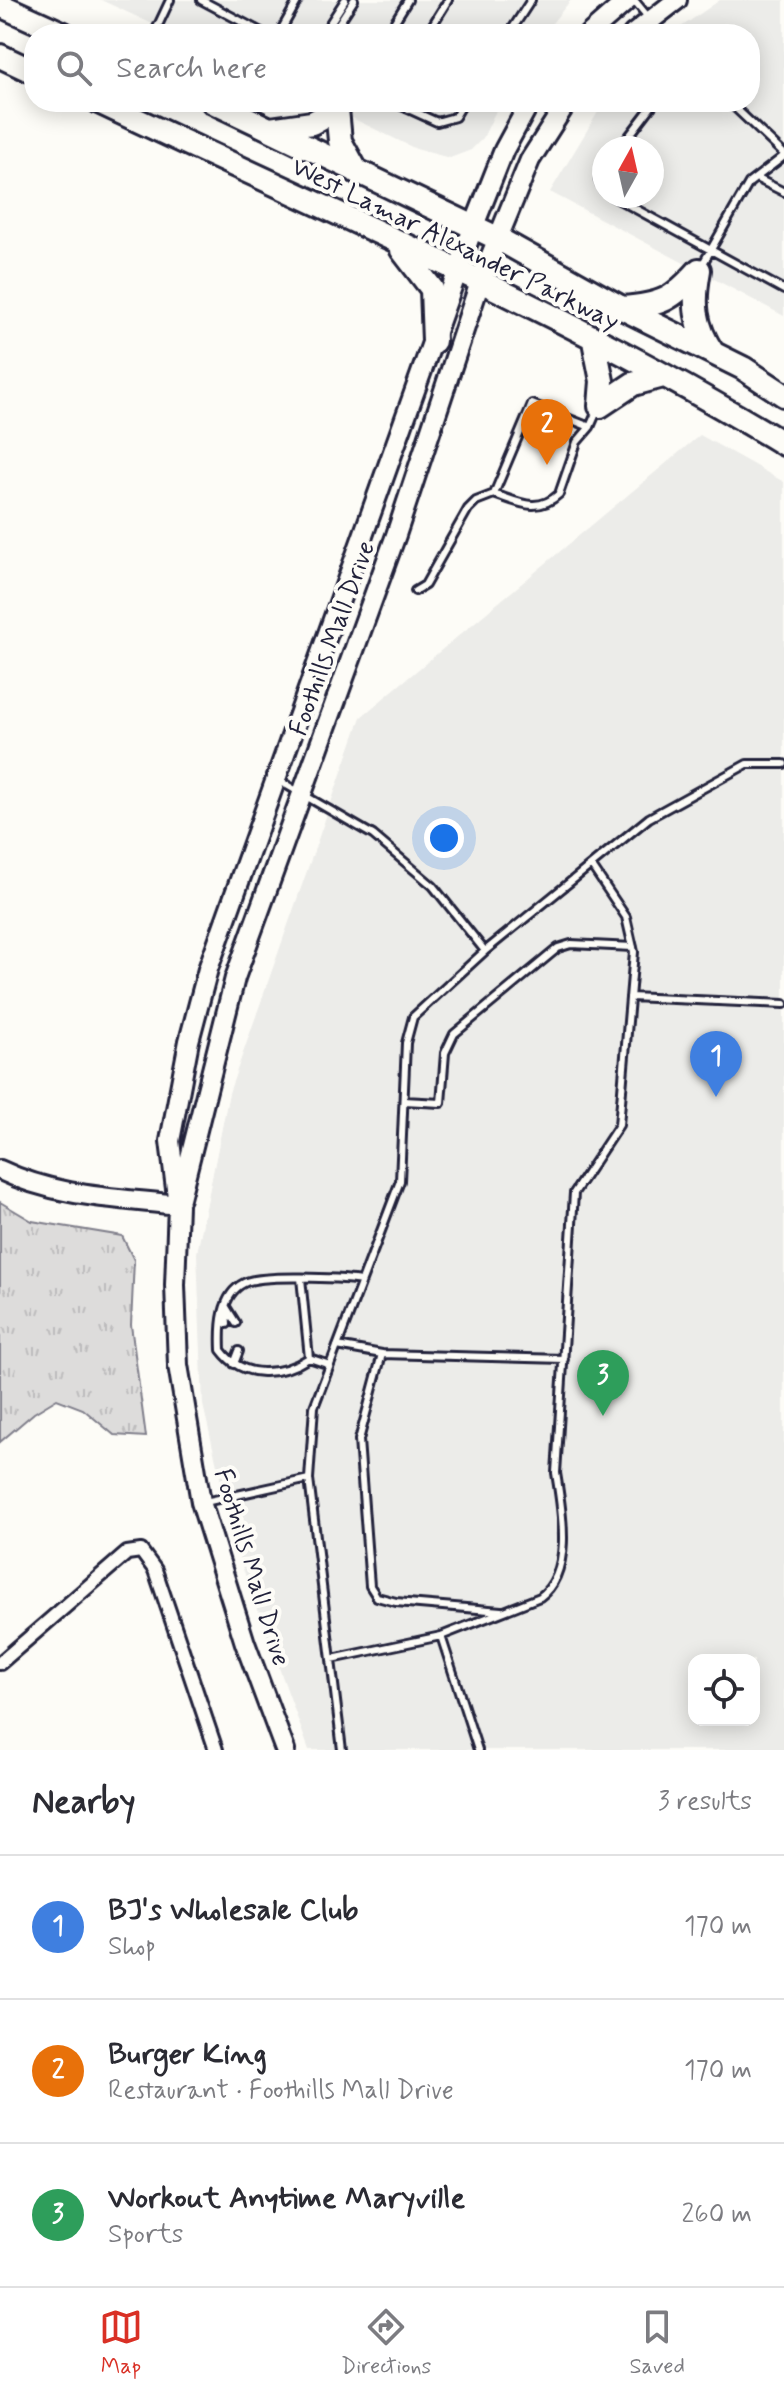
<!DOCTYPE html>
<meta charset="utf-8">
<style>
:root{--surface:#fff;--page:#f7f7f7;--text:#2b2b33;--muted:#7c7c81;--line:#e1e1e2;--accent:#d93025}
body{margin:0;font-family:Mynerve,sans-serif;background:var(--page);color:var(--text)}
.controls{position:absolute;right:24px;bottom:24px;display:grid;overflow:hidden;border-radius:16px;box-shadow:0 4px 20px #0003}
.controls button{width:72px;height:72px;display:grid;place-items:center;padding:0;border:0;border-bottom:2px solid var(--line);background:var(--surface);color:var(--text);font:40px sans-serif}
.compass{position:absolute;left:592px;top:136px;width:72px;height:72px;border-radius:50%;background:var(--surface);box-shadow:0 4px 20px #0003;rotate:8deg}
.you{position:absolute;left:444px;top:838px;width:28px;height:28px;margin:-20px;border:6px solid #fff;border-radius:50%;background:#1a73e8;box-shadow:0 0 0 12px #1a73e833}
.badge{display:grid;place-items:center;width:52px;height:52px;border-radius:50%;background:var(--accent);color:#fff;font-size:26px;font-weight:700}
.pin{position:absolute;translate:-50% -66px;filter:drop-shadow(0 2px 4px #0008)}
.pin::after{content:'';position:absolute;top:42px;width:28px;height:24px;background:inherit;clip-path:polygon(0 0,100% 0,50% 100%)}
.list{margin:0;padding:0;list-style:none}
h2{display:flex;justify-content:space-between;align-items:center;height:104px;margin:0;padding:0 32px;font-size:34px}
h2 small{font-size:26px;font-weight:400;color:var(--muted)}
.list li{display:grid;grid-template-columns:52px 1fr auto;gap:24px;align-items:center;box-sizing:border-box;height:144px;padding:0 32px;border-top:2px solid var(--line)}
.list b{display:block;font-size:30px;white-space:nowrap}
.list p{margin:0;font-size:26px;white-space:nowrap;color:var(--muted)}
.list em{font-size:26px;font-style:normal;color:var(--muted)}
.icon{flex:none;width:44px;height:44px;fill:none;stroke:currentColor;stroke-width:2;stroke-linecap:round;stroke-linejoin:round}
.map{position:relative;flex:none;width:784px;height:1750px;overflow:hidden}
.search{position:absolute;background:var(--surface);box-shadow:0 4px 20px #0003;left:24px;right:24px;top:24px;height:88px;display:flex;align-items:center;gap:20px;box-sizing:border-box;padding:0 28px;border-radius:32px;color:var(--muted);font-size:30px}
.sheet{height:536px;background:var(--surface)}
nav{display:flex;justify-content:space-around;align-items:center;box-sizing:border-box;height:112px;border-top:2px solid var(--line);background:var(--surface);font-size:22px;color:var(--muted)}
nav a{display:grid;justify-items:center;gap:4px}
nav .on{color:var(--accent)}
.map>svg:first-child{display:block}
.built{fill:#ecece9;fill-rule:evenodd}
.grass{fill:url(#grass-tufts);stroke:#807f8b;stroke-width:2}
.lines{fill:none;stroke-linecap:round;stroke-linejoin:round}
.lane-casing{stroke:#22223b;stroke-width:12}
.street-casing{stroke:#22223b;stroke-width:18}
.secondary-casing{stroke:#22223b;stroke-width:24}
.highway-casing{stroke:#22223b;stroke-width:28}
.lane{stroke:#fdfcf7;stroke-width:6}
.street{stroke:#fdfcf7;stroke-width:12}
.secondary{stroke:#fdfcf7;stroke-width:18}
.highway{stroke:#fdfcf7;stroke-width:22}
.labels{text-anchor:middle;stroke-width:8;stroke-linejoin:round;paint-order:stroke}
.street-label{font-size:26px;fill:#22223b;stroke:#fdfcf7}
</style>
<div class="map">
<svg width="784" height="1750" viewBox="0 0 784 1750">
<defs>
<pattern id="grass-tufts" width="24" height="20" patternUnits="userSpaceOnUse" patternTransform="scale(2)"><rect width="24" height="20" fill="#dddcdb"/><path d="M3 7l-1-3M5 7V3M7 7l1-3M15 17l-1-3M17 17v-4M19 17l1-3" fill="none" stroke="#bdbcbd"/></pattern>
</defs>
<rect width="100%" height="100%" fill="#fdfcf7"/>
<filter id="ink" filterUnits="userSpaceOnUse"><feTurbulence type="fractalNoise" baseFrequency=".0125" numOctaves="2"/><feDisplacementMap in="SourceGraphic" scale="16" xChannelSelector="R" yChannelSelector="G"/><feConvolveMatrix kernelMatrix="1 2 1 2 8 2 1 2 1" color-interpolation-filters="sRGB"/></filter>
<g filter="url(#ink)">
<path class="built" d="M101 0H571L543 34H174Z
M720 0H784V316L550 192 604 102H750V34H671ZM604 148H652V196H604Z
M319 102H500L483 138 471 150 450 158 416 149Z
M700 435 784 482V1750H309L239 1558 203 1405 197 1253 229 1093 361 717ZM694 1660H754V1720H694Z"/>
<path class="grass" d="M0 1202 32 1221 122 1236 134 1260 131 1325 146 1437 114 1435 83 1409 57 1399 34 1413 0 1442Z"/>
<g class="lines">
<defs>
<path id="lane" d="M201 0 265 34
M634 0 662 34
M154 34 170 0
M279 34 298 0
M323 34 345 0
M332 34 354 0
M387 34 408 0
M427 34 448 0
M509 34 531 0
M393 102 437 122 455 117 464 102
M729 102 784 154
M620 148 655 102
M604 169 599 180 604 190
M756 178 784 192
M612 196 784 290
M701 267 749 183 784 156
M494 494C518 502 538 514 559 494L577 442 590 427
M415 591 425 585 468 509 476 501 494 494 532 404 590 427 597 411
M278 780 373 835 433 886 485 951
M630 997 784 1004
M404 1101 441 1103 445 1053 454 1034 558 948 571 944 633 947
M301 1278 309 1358
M226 1307 236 1323
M226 1310 227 1324
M337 1346 382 1354 564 1359
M382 1354 359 1440 370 1586 377 1597 396 1602 501 1611
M309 1358C281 1376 243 1380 221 1350 220 1328 220 1295 244 1283 261 1274 341 1278 362 1281
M309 1358 330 1365
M234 1364 239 1351
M205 1502 309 1479
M441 1636 478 1750
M332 1659 441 1636 540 1597C574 1572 562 1510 556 1473L574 1193 619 1125 634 952 626 917 591 865
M342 1750 309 1479 314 1407 400 1181 406 1043 413 1017 485 951 649 818 747 764H784"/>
<path id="street" d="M0 1663 127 1553 141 1551 155 1570 216 1750"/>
<path id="secondary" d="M589 34 628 0
M633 34 677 0
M0 1170C56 1197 117 1198 178 1205
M180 1198 235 978 396 535 480 282 530 160 567 102
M285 1750 245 1643 201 1502 178 1365 175 1285 178 1205 170 1141 189 1041 208 969 473 228 504 150 530 102"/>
<path id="highway" d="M0 5 64 34
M0 56 34 72
M99 102C329 211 566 312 784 444
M213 102 497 238 622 308 743 368 784 395
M337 109 340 141 357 172
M270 129 312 123 337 109
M402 250 432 289 434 341
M699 270C693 303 694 325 713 353
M622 308C662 305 672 300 699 270
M594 341 602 381 600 406
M600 406 633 384 663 376"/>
</defs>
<use href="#lane" class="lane-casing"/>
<use href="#street" class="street-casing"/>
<use href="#secondary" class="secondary-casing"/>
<use href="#highway" class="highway-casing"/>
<use href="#lane" class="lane"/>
<use href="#street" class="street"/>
<use href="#secondary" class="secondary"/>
<use href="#highway" class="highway"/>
</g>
</g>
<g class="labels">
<g class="street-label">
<text transform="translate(456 243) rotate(26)" y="9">West Lamar Alexander Parkway</text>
<text transform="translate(331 638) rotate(-70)" y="9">Foothills Mall Drive</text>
<text transform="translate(253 1567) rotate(73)" y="9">Foothills Mall Drive</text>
</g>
</g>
</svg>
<div class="controls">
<button><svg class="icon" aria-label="locate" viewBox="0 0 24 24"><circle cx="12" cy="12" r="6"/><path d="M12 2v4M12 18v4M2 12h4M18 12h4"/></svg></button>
</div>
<svg class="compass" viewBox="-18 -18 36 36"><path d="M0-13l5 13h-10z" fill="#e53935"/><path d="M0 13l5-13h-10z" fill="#7c7c81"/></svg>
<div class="you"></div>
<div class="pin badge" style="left:716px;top:1097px;background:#3f7fe0">1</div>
<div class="pin badge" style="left:547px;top:465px;background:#e8710a">2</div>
<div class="pin badge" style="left:603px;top:1416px;background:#2e9e5b">3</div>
<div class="search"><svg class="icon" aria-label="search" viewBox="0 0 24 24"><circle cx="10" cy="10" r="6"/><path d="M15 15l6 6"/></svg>Search here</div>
</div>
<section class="sheet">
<h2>Nearby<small>3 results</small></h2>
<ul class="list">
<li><span class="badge" style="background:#3f7fe0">1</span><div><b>BJ's Wholesale Club</b><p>Shop</p></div><em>170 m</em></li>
<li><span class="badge" style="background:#e8710a">2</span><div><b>Burger King</b><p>Restaurant · Foothills Mall Drive</p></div><em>170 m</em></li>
<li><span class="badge" style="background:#2e9e5b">3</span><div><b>Workout Anytime Maryville</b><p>Sports</p></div><em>260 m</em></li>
</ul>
</section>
<nav>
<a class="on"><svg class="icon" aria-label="map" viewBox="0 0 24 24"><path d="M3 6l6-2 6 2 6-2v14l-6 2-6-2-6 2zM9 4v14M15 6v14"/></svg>Map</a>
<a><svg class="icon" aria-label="directions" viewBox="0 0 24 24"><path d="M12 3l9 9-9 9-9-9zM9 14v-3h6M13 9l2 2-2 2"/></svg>Directions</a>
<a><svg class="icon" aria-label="saved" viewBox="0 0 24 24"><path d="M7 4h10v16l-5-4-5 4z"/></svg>Saved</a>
</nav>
